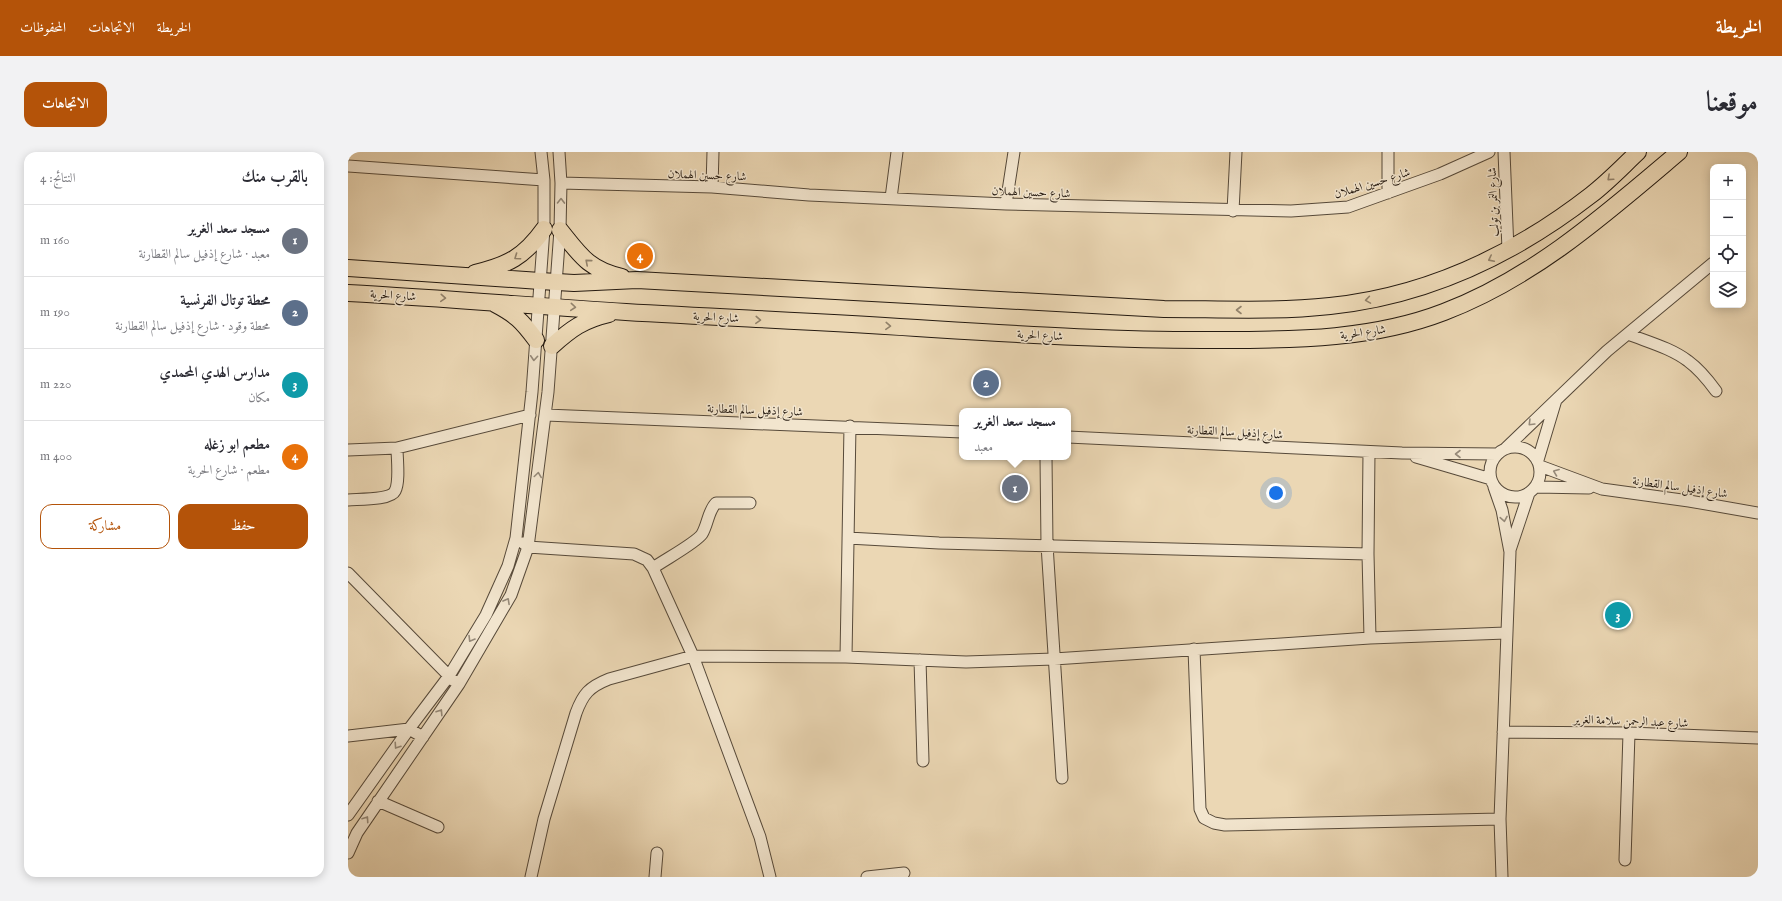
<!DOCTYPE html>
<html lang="ar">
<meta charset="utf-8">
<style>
:root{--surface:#fff;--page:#f2f2f3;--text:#2b2b33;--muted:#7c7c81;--line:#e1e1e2;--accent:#b45309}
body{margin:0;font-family:"IM FELL English",Amiri,serif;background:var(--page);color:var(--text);direction:rtl}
.controls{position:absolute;right:12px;top:12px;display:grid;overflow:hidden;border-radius:8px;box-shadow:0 2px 10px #0003}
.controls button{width:36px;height:36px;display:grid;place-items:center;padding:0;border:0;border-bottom:1px solid var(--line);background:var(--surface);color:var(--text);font:20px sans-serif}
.you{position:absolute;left:928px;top:341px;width:14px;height:14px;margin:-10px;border:3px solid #fff;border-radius:50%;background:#1a73e8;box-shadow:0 0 0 6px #1a73e833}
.badge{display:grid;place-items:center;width:26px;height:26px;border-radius:50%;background:var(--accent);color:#fff;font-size:13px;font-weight:700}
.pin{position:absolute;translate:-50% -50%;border:2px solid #fff;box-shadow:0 1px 4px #0006}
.popup{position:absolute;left:611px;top:256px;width:112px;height:52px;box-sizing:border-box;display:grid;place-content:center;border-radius:8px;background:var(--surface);filter:drop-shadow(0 1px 3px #0005);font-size:13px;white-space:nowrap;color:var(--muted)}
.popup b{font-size:15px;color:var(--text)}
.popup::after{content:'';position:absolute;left:50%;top:100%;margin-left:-8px;border:8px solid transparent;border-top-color:var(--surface)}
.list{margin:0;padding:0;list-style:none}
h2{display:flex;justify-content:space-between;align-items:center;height:52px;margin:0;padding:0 16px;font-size:17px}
h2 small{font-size:13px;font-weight:400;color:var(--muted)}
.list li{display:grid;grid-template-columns:26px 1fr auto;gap:12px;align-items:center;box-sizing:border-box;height:72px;padding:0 16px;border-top:1px solid var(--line)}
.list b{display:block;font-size:15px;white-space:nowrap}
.list p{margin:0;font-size:13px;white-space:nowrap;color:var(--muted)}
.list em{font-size:13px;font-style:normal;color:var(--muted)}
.actions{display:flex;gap:8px;padding:12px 16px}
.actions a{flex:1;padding:9px 0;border:1px solid var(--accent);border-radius:12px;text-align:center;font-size:14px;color:var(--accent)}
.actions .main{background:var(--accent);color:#fff}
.icon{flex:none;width:22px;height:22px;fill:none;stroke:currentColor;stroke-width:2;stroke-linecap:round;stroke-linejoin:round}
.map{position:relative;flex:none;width:1410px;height:725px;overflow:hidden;direction:ltr;border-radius:12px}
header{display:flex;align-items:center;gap:24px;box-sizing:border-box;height:56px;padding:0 20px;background:var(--accent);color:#fff}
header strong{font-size:19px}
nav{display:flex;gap:22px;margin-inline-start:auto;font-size:14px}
.intro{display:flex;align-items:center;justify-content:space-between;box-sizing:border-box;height:96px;padding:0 24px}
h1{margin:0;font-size:28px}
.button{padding:10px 18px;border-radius:12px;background:var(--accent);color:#fff;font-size:14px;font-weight:700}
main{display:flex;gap:24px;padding:0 24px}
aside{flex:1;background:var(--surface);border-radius:12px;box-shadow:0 2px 10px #0003}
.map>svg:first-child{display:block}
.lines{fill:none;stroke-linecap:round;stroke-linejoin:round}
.minor-casing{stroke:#574a3a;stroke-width:13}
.highway-casing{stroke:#261b11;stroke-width:18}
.minor{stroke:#f2e5ce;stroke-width:11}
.highway{stroke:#ebd7b4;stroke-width:16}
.oneway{stroke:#92826b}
.oneway2{stroke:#968a79}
.labels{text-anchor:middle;stroke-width:3;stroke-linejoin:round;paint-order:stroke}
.street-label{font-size:12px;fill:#261b11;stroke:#f2e5ce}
</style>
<header>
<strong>الخريطة</strong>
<nav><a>الخريطة</a><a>الاتجاهات</a><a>المحفوظات</a></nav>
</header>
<div class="intro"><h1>موقعنا</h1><a class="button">الاتجاهات</a></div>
<main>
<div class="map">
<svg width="1410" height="725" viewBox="0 0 1410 725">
<rect width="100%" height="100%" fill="#ebd7b4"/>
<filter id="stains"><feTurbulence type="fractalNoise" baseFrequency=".005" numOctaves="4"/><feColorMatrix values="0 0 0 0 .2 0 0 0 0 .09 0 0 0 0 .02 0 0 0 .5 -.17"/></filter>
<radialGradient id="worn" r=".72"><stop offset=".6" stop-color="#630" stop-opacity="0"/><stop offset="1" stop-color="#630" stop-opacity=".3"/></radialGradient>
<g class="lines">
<defs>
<path id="minor" d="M1040 0V41
M1156 0 1160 98
M0 14 196 28
M213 31 364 35 461 43 658 52 943 59 1000 55 1092 22 1141 0
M364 35 365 0
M543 46 549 0
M658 52 666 0
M885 59 888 0
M1280 182C1300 190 1323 196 1340 209 1351 217 1360 228 1368 239
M198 263 614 280
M720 285 1054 301 1149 302
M1142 320a25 25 0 1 1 50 0a25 25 0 1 1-50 0Z
M1157 297 1259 199 1365 111
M0 298 49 296 182 263
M1021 300 1020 402 1022 486
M698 305 699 393 714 626
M1068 305 1143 327
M1190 308 1208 248
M1192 314 1254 337 1341 349 1410 361
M1146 335 1154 358 1162 400 1152 667 1154 725
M1188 335 1241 336
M0 348C10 347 43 348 47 339 52 330 49 306 49 296
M500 386 591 391 1020 402
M175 391 180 395 286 402 299 408 305 416 345 504 412 685 422 725
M1162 398 1181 341
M305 416C316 408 348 391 354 382 360 372 360 359 368 351H402
M0 421 106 529
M846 497 852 657 856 666 866 671 877 673 1152 667
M498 505 502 274
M572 508 575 609
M1155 580 1281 581 1410 586
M0 584 61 577 75 585
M30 649 90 675
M0 663 61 577 101 524 138 463 160 414 168 386 184 240 196 77V28L193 0
M0 701 9 681 111 532 163 443 180 395 200 240 212 78 213 31 211 0
M1277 708 1281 581
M183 725 196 667 228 561C235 542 241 535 261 527L345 504 498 505 618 510 706 507 1022 486 1158 481
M307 725 309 701
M519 725 556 721"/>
<path id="highway" d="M212 78C232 103 241 118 274 125
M0 116 192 129 226 131 289 128 816 157C871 157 927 160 982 154 1079 144 1167 102 1243 43 1260 30 1275 14 1290 0
M127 121C160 113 176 105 196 77
M0 141C93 146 185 154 278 160 380 166 482 170 584 177 681 183 779 189 876 188 950 188 1026 187 1096 160 1186 126 1259 61 1331 0
M147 152C168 163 174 169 188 188
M204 194C223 177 235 168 261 162"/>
</defs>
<use href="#minor" class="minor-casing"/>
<use href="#highway" class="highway-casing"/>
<use href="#minor" class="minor"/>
<use href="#highway" class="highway"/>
</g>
<defs><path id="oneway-chevron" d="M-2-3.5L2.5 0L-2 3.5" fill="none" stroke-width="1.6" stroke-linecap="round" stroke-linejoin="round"/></defs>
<g class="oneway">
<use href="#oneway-chevron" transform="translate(1262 26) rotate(138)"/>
<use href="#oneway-chevron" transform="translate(169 105) rotate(145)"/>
<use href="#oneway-chevron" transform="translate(1143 107) rotate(153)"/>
<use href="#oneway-chevron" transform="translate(240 110) rotate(-139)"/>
<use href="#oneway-chevron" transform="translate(95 146) rotate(4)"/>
<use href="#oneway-chevron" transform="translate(1020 148) rotate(171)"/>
<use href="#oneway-chevron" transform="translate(225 155) rotate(5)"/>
<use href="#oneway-chevron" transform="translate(891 158) rotate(-180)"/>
<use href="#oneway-chevron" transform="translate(410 168) rotate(3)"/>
<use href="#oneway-chevron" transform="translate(540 174) rotate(3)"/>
</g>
<g class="oneway2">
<use href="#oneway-chevron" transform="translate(213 49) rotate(-89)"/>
<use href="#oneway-chevron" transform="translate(186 206) rotate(94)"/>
<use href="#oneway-chevron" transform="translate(1183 271) rotate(135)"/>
<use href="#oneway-chevron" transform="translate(1110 302) rotate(-180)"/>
<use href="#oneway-chevron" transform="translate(1208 320) rotate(-159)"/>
<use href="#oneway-chevron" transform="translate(190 323) rotate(-82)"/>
<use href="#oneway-chevron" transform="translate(1156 367) rotate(80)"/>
<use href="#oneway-chevron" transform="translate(159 449) rotate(-61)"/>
<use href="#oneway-chevron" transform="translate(123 487) rotate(121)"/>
<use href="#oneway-chevron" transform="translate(92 560) rotate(-57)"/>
<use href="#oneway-chevron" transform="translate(49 594) rotate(124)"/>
<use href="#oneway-chevron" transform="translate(18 667) rotate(-56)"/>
</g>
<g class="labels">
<g class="street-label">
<text transform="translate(359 23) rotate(2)" y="4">شارع حسين الهملان</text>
<text transform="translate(1024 31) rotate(-17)" y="4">شارع حسين الهملان</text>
<text transform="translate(683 40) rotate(2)" y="4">شارع حسين الهملان</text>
<text transform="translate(1145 50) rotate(-92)" y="4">شارع النمر بن تولب</text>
<text transform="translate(45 143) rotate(4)" y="4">شارع الحرية</text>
<text transform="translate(368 165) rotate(3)" y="4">شارع الحرية</text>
<text transform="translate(1015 180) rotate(-8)" y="4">شارع الحرية</text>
<text transform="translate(692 183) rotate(3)" y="4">شارع الحرية</text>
<text transform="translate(407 258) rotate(2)" y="4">شارع إذفيل سالم القطارنة</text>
<text transform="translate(887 280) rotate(3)" y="4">شارع إذفيل سالم القطارنة</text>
<text transform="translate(1332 335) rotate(8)" y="4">شارع إذفيل سالم القطارنة</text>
<text transform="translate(1283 569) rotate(2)" y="4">شارع عبد الرحمن سلامة الغرير</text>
</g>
</g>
<rect width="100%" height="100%" filter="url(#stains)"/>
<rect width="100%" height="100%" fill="url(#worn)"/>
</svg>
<div class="controls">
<button>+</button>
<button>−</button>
<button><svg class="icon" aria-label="locate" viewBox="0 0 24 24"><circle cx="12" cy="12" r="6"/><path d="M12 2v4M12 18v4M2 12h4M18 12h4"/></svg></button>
<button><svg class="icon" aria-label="layers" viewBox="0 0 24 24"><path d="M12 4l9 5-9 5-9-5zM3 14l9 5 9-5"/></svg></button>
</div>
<div class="you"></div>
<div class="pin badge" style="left:667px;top:336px;background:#6b7280">1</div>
<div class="popup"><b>مسجد سعد الغرير</b>معبد</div>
<div class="pin badge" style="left:638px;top:231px;background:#5c6f8a">2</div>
<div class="pin badge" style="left:1270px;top:463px;background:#0f9aa8">3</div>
<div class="pin badge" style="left:292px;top:104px;background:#e8710a">4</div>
</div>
<aside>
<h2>بالقرب منك<small>النتائج: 4</small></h2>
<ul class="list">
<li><span class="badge" style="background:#6b7280">1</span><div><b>مسجد سعد الغرير</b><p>معبد · شارع إذفيل سالم القطارنة</p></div><em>160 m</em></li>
<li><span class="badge" style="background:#5c6f8a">2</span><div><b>محطة توتال الفرنسية</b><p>محطة وقود · شارع إذفيل سالم القطارنة</p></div><em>190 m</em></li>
<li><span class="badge" style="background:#0f9aa8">3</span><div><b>مدارس الهدي المحمدي</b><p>مكان</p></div><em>220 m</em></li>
<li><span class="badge" style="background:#e8710a">4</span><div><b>مطعم ابو زغله</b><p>مطعم · شارع الحرية</p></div><em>400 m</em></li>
</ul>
<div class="actions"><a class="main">حفظ</a><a>مشاركة</a></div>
</aside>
</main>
